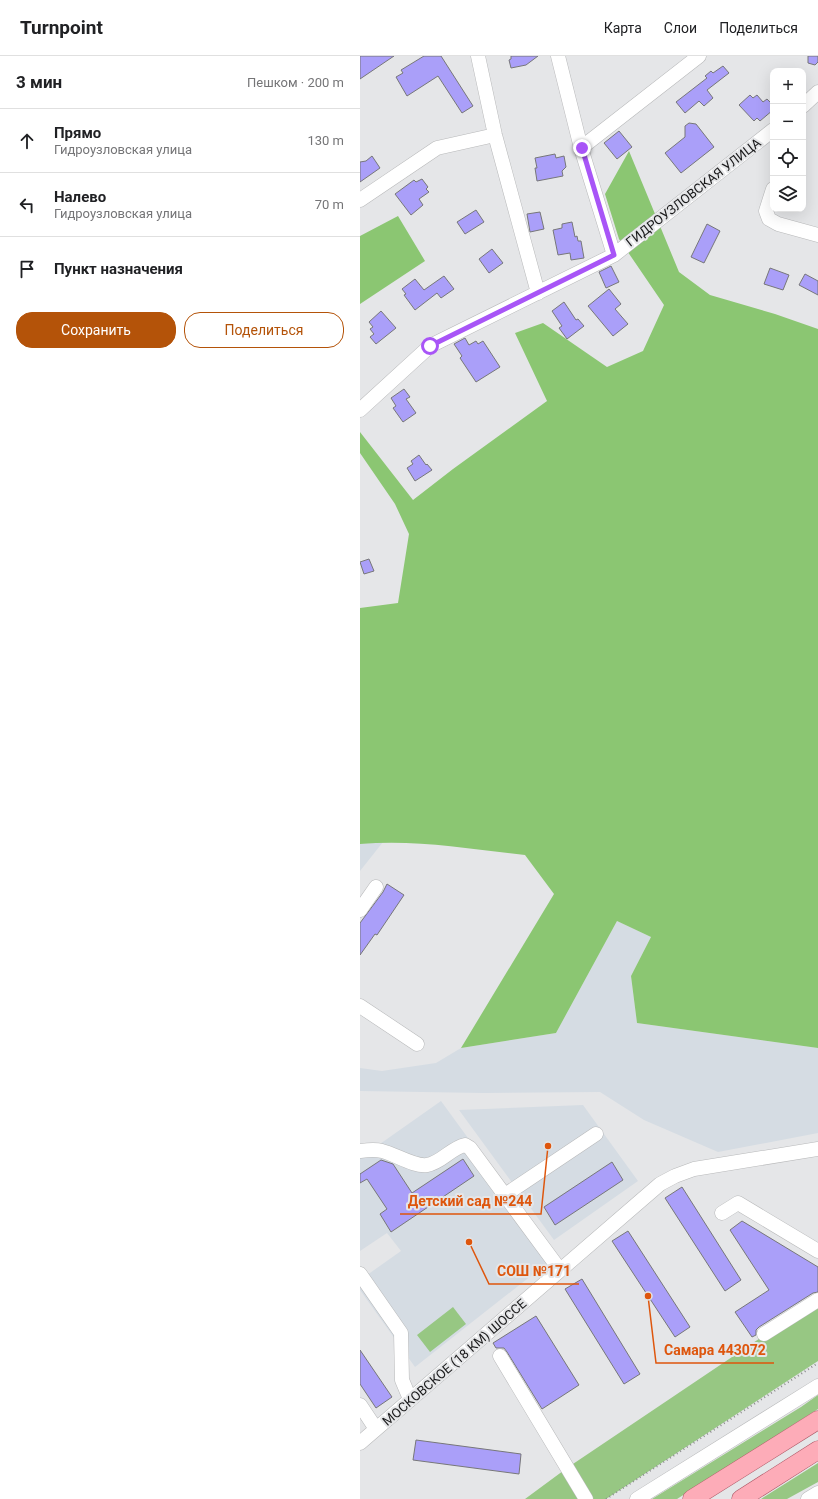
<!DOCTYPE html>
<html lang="ru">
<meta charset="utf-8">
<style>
:root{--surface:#fff;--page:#f6f6f6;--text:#202124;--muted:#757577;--line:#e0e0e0;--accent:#b45309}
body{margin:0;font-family:Roboto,sans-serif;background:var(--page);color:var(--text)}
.controls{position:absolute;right:12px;top:12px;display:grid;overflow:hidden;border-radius:8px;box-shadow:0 4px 16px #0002}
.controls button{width:36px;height:36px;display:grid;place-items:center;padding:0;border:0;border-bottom:1px solid var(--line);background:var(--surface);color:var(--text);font:20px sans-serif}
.stop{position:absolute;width:12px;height:12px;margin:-9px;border:3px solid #a855f7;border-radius:50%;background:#fff}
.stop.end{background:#a855f7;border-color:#fff;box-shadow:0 1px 4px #0008}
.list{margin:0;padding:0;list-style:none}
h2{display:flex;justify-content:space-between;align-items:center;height:52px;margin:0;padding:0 16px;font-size:17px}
h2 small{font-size:13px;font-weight:400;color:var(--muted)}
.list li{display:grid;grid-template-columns:26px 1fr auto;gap:12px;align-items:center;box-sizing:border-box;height:64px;padding:0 16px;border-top:1px solid var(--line)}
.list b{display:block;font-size:15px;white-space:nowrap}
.list p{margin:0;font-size:13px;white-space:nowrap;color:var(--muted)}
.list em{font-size:13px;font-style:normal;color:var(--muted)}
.actions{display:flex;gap:8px;padding:12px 16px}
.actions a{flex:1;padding:9px 0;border:1px solid var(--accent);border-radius:16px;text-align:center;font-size:14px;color:var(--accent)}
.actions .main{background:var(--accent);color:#fff}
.icon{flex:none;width:22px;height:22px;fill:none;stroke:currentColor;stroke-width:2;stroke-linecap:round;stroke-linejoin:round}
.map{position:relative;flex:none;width:458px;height:1443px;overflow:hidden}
header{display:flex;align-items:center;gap:24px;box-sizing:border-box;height:56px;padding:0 20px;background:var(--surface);border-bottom:1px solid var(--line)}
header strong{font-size:19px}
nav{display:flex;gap:22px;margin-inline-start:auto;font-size:14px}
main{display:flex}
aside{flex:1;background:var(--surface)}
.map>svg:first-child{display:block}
.built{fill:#d5dce3}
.green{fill:#97c783}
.forest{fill:#8bc672}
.building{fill:#aa9ff9;stroke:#777779}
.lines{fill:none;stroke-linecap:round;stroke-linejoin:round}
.minor-casing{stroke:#b8b9ba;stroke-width:15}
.major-casing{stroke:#ac5562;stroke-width:19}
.path{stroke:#8d8d8f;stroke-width:2;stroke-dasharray:1 3;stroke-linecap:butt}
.minor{stroke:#fff;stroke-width:14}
.major{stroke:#fdacb8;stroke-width:18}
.route{stroke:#a855f7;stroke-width:5}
.labels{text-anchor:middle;stroke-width:4;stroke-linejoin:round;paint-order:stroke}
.street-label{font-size:13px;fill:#19191a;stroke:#e5e6e8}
.leader{fill:none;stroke:#de560d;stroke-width:1.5}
.callout-dot{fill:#de560d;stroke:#e5e6e8;stroke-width:1.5}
.callout-label{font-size:14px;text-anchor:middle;font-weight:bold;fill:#de560d;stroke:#e5e6e8;stroke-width:4;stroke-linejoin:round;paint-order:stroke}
</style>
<header>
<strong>Turnpoint</strong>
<nav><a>Карта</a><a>Слои</a><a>Поделиться</a></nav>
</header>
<main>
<aside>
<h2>3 мин<small>Пешком · 200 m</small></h2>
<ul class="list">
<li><svg class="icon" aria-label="ahead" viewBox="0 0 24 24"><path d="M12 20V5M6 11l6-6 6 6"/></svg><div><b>Прямо</b><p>Гидроузловская улица</p></div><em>130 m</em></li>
<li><svg class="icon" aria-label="left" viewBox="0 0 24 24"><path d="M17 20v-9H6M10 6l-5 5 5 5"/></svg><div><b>Налево</b><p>Гидроузловская улица</p></div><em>70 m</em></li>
<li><svg class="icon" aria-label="arrive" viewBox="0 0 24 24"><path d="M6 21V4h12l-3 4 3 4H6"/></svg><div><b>Пункт назначения</b></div></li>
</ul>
<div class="actions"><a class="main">Сохранить</a><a>Поделиться</a></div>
</aside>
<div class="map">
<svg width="458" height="1443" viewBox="0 0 458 1443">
<rect width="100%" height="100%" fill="#e5e6e8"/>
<path class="built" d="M23 786 0 815V788Z
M257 865 291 881 271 920 277 967 458 992V1077L358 1096 284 1064 240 1036 124 1037 0 1035V1012L22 1015 76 1007 101 992 196 977Z
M81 1045 195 1201 55 1311 0 1234V1224L41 1195 27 1177 0 1195V1102Z
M223 1049 278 1125 194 1184 99 1054Z"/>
<path class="green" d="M458 1246V1305L246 1443H165L207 1412 433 1260Z
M93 1251 106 1268 70 1296 57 1279Z
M458 1339V1353L317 1443H292L441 1351Z
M458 1407V1426L427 1443H401Z"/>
<path class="forest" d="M269 95 319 216 350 239 415 258 458 273V992L277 967 271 920 291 881 257 865 196 977 101 992 194 838 165 799C110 793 55 783 0 788V552L38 547 49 478 35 448 0 397V376L53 444 93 413 187 345 155 277 183 267 247 311 283 295 304 249 259 183 245 138Z
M38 160 65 205 0 248V180Z"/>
<path class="building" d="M0 0H34L0 23Z
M64 0H81L113 50 102 57 78 20 47 40 36 21 43 17 41 14Z
M151 0H178L166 9 151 12 149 4 151 3Z
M448 0H458V6L455 9 448 7Z
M363 10 369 17 347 34 353 42 344 50 339 45 325 57 316 46 347 22 345 20 351 15 353 17Z
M390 39 393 42 397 39 403 46 407 43 413 49V54L400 65 397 62 394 65 379 49Z
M329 67 336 68 354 91 321 117 305 97 325 81V70Z
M259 75 272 91 257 103 244 87Z
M195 98 196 102 204 100 206 111 202 115 203 120 177 125 175 112H177L175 102Z
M12 100 20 112 0 126V106L6 105Z
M62 123 68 131 66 133 69 136 59 143 63 149 51 159 35 138 54 124 56 126Z
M116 154 124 166 105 178 97 166Z
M180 156 184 173 170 176 167 158Z
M212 166 215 181 217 180 218 185H221L224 202 211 204 210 197 198 199 193 174 202 172V168Z
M347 168 360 175 344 207 331 201Z
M132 193 143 207 129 217 119 203Z
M251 210 259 226 246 232 239 216Z
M410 212 429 219 423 234 404 228Z
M445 218 458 225V239L439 229Z
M84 220 94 233 81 242 77 237 55 254 44 239 46 238 42 233 55 223 64 234Z
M249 233 261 248 255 253 268 268 253 280 228 250Z
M204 246 216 264 218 263 224 270 207 283 199 272 202 270 192 255Z
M21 255 36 272 16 288 10 281 14 278 10 273 13 271 9 266Z
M105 282 109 289 116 285 118 288 123 285 140 311 116 326 100 302 102 300 94 288Z
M44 333 50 341 46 343 56 357 43 366 33 352 36 350 31 342Z
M59 399 66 409 67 408 72 414 55 425 47 412 53 408 51 405Z
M9 503 14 515 4 518 0 506Z
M27 828 44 839 17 879 15 878 0 899V867L23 836Z
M103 1103 114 1120 31 1176 20 1158 27 1153 7 1123 0 1127V1118L21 1104 33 1108 52 1137Z
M252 1106 263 1124 195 1169 184 1151Z
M322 1131 381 1224 365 1235 305 1142Z
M382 1165 458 1211V1236L453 1237 399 1271 396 1274V1279L392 1281 375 1256 409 1234 370 1174Z
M268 1175 330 1271 315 1281 252 1185Z
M222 1223 280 1318 264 1328 205 1233Z
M176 1260 219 1329 182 1353 147 1296 144 1292H136L133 1287Z
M0 1294 32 1341 16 1352 0 1328Z
M56 1384 161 1398 159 1418 53 1404Z"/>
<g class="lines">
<defs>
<path id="minor" d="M118 0 135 79 178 237
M198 0 221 92 254 199
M443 50 458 36
M221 92 339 0
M413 133 406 155 409 163 418 168 458 179
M0 144 77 92 135 79
M0 354 70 290 254 199 413 74
M0 854 16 831
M0 950 57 988
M0 1095C7 1094 15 1093 22 1095 35 1098 54 1111 67 1109 81 1107 91 1092 105 1089L110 1092 200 1214
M145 1139 236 1078
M362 1157 378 1147 458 1195
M0 1218 41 1277 42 1324 50 1343
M404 1278 458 1244
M140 1300 226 1443
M0 1349 16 1373
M0 1387 300 1128 315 1120 334 1113 458 1093
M277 1443 458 1330
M448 1443 458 1437"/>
<path id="major" d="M332 1443 458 1364
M381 1443 458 1394"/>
</defs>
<use href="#minor" class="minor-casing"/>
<use href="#major" class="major-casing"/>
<path class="path" d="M246 1443 458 1307"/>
<use href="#minor" class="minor"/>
<use href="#major" class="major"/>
</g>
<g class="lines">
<path class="route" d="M70 290 254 199 222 92"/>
</g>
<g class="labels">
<g class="street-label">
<text transform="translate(333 136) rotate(-38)" y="5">ГИДРОУЗЛОВСКАЯ УЛИЦА</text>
<text transform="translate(94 1306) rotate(-41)" y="5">МОСКОВСКОЕ (18 КМ) ШОССЕ</text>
</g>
</g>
<path class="leader" d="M188 1090L181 1158H40M109 1186L129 1228H219M288 1240L296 1307H414"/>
<g class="callout-dot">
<circle cx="188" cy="1090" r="4"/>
<circle cx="109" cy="1186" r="4"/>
<circle cx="288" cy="1240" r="4"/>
</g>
<g class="callout-label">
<text x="110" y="1150">Детский сад №244</text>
<text x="174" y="1220">СОШ №171</text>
<text x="355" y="1299">Самара 443072</text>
</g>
</svg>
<div class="controls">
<button>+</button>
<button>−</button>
<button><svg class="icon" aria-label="locate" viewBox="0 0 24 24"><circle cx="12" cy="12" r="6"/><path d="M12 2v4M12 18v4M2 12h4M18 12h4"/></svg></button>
<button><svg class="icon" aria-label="layers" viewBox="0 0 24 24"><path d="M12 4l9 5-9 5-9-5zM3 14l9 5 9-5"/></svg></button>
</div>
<div class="stop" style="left:70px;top:290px"></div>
<div class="stop end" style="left:222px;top:92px"></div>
</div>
</main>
